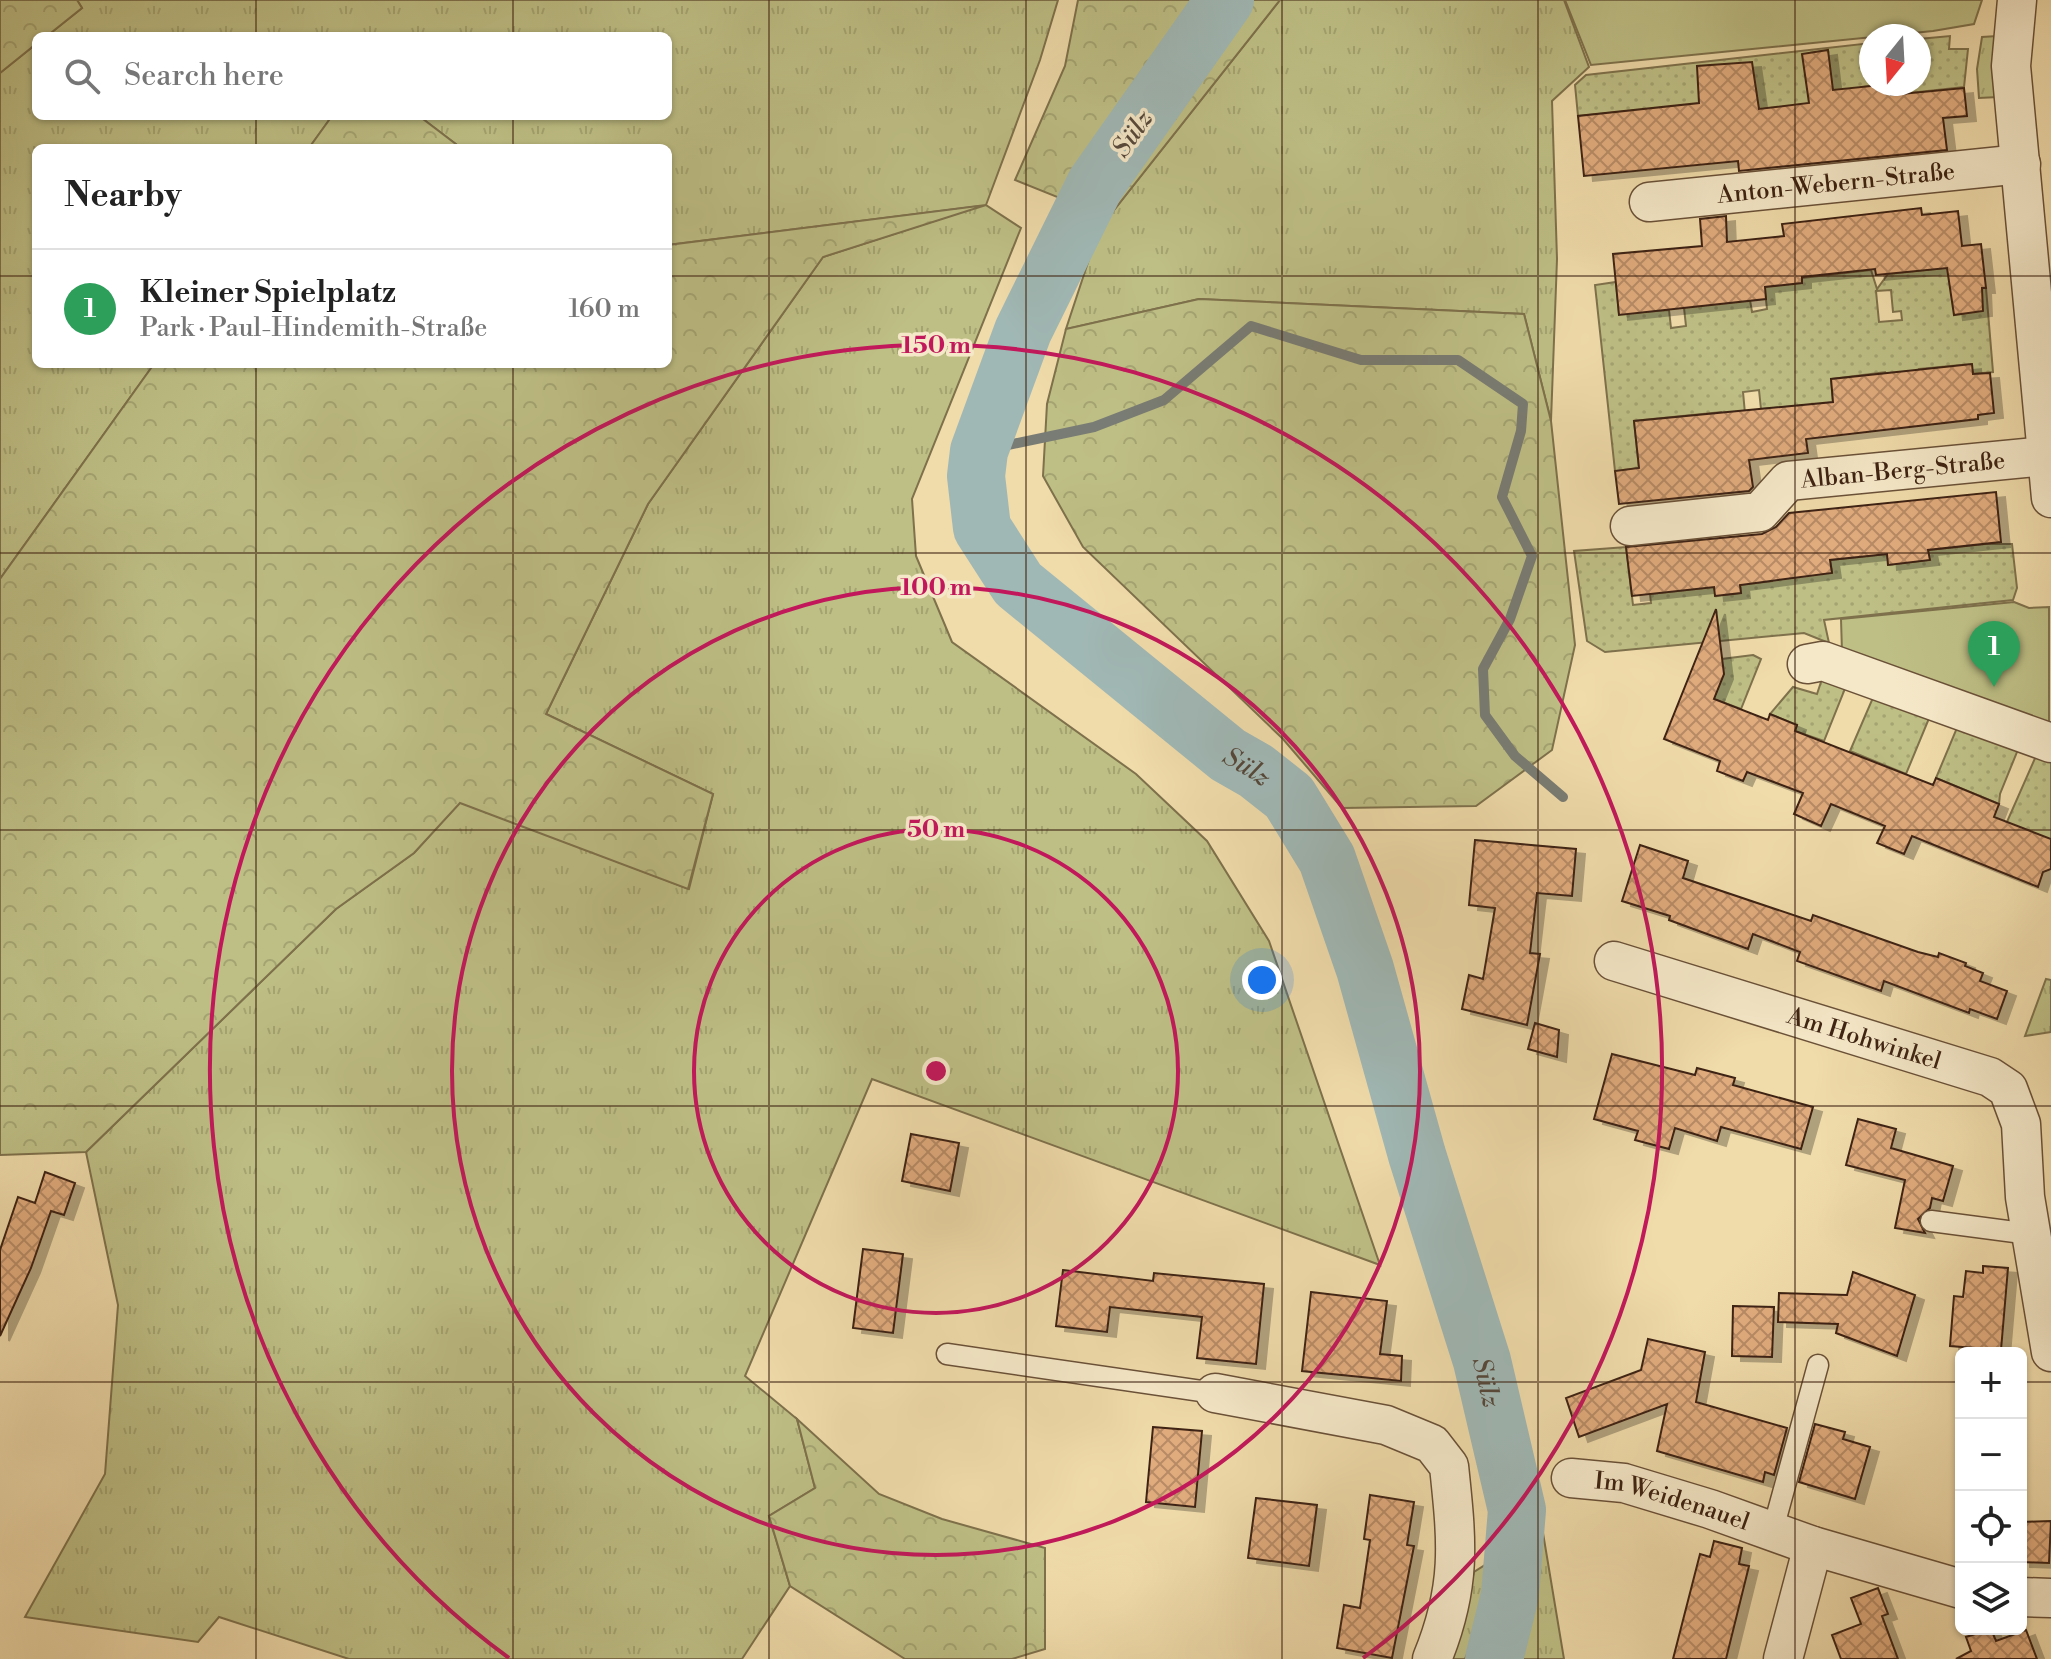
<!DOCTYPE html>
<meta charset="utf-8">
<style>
:root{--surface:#fff;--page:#f2f2f2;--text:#222;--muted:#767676;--line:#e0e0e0;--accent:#0b8043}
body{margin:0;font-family:"Libre Bodoni",serif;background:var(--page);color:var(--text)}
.controls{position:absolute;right:24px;bottom:24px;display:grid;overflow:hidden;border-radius:12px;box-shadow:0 2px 6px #0004}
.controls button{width:72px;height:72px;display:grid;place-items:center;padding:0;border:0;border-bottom:2px solid var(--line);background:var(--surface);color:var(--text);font:40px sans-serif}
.compass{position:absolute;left:1859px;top:24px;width:72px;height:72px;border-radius:50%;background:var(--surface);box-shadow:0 2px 6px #0004;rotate:198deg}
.you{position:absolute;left:1262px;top:980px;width:28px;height:28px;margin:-20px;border:6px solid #fff;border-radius:50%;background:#1a73e8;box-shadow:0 0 0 12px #1a73e833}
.badge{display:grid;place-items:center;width:52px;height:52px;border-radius:50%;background:var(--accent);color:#fff;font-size:26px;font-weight:700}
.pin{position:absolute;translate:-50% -66px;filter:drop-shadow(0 2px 4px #0008)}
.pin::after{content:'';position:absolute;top:42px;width:28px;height:24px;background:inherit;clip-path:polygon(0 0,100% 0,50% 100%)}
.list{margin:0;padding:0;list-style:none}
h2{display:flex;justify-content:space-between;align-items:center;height:104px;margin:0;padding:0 32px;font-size:34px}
h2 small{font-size:26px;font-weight:400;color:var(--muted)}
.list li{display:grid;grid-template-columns:52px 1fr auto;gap:24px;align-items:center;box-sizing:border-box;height:120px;padding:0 32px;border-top:2px solid var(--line)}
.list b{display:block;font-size:30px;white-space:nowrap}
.list p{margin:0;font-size:26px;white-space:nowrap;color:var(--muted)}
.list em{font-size:26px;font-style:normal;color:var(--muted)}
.icon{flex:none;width:44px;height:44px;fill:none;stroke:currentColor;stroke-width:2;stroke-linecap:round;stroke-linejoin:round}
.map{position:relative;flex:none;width:2051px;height:1659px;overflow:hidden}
.search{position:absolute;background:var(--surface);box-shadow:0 2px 6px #0004;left:32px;top:32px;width:640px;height:88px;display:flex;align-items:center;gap:20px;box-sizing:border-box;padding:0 28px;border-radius:12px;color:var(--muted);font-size:30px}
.panel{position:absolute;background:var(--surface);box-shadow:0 2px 6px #0004;left:32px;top:144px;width:640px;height:224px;border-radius:12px}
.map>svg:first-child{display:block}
.grass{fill:url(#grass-tufts);stroke:#7e714c;stroke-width:2}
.forest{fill:url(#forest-crowns);stroke:#7e714c;stroke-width:2}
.park{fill:#bebf85;stroke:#7e714c;stroke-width:2}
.garden{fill:url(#garden-dots);stroke:#7e714c;stroke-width:2;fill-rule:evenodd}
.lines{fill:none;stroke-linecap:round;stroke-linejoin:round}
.stream{stroke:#797c74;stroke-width:10}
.river{stroke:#a0b8b5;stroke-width:58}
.building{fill:url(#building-cross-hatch);stroke:#3e2312;stroke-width:2;filter:url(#shadow)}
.service-casing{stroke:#6a5138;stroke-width:23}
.minor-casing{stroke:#6a5138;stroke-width:41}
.service{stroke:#f5e8c8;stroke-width:20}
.minor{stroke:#f5e8c8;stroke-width:38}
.grid{fill:none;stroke:#3e2312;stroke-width:2;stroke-opacity:0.55}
.ring{fill:none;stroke:#c2185b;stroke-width:4}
.labels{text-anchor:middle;stroke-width:7;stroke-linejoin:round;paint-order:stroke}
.street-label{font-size:24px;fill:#3e2312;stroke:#f5e8c8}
.water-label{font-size:26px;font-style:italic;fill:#56483b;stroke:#f5e8c8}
.centre{fill:#c2185b;stroke:#f5e8c8;stroke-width:4}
.ring-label{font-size:24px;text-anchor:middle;font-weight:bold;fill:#c2185b;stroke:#f5e8c8;stroke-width:7;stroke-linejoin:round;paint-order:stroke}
</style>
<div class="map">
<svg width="2051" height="1659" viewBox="0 0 2051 1659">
<defs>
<pattern id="grass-tufts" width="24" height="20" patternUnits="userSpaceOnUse" patternTransform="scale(2)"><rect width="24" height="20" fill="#bebf85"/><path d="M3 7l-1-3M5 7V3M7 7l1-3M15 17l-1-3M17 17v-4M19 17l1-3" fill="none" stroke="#a4a472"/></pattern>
<pattern id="forest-crowns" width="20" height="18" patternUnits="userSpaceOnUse" patternTransform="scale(2)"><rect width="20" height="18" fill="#bebf85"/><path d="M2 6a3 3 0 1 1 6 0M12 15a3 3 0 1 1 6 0" fill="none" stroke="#a4a472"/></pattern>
<pattern id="garden-dots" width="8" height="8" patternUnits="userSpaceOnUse" patternTransform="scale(2)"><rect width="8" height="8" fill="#bebf85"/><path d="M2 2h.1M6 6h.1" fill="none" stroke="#a4a472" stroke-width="1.8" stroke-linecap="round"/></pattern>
<pattern id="building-cross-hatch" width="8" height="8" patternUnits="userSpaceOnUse" patternTransform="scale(2)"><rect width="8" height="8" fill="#e0ab7d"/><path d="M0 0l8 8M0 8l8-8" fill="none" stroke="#b78b65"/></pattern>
<filter id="shadow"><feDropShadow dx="9" dy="5" stdDeviation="0" flood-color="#0004"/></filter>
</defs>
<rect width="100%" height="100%" fill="#f0dbaa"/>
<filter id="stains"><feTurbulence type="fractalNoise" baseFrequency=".0025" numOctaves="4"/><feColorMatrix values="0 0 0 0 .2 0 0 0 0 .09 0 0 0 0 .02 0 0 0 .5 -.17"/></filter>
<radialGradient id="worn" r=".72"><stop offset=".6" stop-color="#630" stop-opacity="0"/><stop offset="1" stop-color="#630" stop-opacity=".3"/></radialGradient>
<path class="grass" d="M77 0H1058L1040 60 986 205 1021 228 912 499 916 556 952 642 1136 774 1207 841 1269 941 1380 1265 872 1079 745 1376 797 1419 815 1488 769 1516 790 1586 742 1659H349L219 1617 198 1642 25 1617 105 1474 118 1305 86 1152 336 909 414 853 460 802 689 889 713 794 546 714 648 504 823 257 980 206 668 245V148H461L419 116H668V36H47L82 8Z
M1280 0H1564L1589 67 1552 101 1557 259 1551 421 1524 314 1199 299 1066 329 1099 229Z
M1997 36 1998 97 1979 98 1977 69 1982 37Z
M36 44V116H332L309 148H36V364H154L0 579V73Z
M2046 979 2051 980V1032L2025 1036Z
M1542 1527 1564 1659H1518L1524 1541Z
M1493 1560 1475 1635 1465 1659H1447L1461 1626 1474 1572Z"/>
<path class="forest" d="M0 0H77L82 8 47 36H36V44L0 73Z
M1078 0H1280L1099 229 1065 200 1015 180 1065 66Z
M332 116H419L461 148H309Z
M986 205 823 257 648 504 546 714 713 794 688 889 460 803 414 853 336 909 86 1152 0 1155V579L154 364H668V245Z
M1199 299 1524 314 1551 421 1575 645 1552 750 1476 806 1342 808 1283 739 1083 547 1043 476 1047 404 1066 329Z
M797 1419 879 1494 942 1519 1045 1548V1649L1012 1659H905L790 1586 769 1516 815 1488Z"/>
<path class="park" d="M1565 0H1982L1974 24 1933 31 1591 65Z
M2014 602 2029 608 2049 607V723L1842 652 1841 619Z"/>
<path class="garden" d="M1950 36 1949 49H1968L1964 87 1891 95 1890 84H1919V39Z
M1871 43V84H1884L1861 87 1862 99 1734 112 1629 111 1578 116 1575 85 1586 75Z
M1954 267 1986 288 1993 372 1973 374 1971 364 1919 369 1888 397 1885 372 1831 379 1833 403 1761 409 1759 390 1743 392 1749 456 1726 459 1721 412 1634 421 1639 468 1615 471 1595 285 1616 282 1619 314 1669 310 1671 328 1686 326 1680 272 1750 300 1752 312 1767 309 1764 282 1802 283V278L1871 270 1877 289 1888 274ZM1891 290 1893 312 1901 311 1902 320 1879 322 1876 291Z
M1985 544H2012L2017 588 2013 600 1824 620 1829 643 1804 633 1605 652 1587 641 1574 551 1626 547 1633 605 1651 603 1650 594 1714 587 1716 596 1741 593 1740 585 1772 581 1773 575 1832 572 1830 560 1887 554 1889 565 1929 560 1928 550Z
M1753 655 1761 659 1741 709 1714 699 1722 659Z
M1824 673 1848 681 1824 741 1795 731 1797 725 1770 714 1793 687 1817 694Z
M1875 693 1930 716 1906 774 1850 751Z
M1959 723 2019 747 2000 794 1999 804 1936 778Z
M2036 756 2051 762V839L1999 840Z"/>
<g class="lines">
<path class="stream" d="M979 451 1094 427 1164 400 1251 326 1361 360H1458L1523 404 1521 431 1502 497 1532 556 1510 619 1483 669 1485 715 1515 756 1563 797"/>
<path class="river" id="s1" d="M1225 0 1095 185 1023 331 979 451 976 476 982 528 1018 584 1228 755 1256 771 1289 797 1327 859 1365 969 1417 1155 1482 1361 1517 1510 1510 1595 1494 1659"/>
</g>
<path class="building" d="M1828 50 1833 90 1890 84 1891 95 1964 88 1967 116 1943 118 1947 150 1739 171 1738 161 1584 176 1578 116 1699 103 1697 66 1752 62 1759 109 1809 103 1802 54Z
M1921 208 1922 215 1958 211 1962 246 1981 244 1986 288H1982L1983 311 1954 315 1947 268 1876 275 1875 269 1802 277V283L1765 287 1766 299 1619 315 1613 254 1702 246 1700 219 1726 216 1727 242 1784 236 1782 224Z
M1972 364 1973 374 1990 373 1994 413 1978 415V419L1806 439 1808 453 1749 460 1753 487 1749 491 1619 504 1615 471 1639 468 1634 421 1833 402 1831 379Z
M1996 492 2001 542 1928 550 1930 560 1888 565 1887 554 1830 560 1832 573 1740 585 1741 593 1715 596 1714 587 1632 596 1626 547 1762 534 1776 527 1789 513Z
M1716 609 1724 674 1714 699 1768 720 1770 714 1797 725 1795 731 1933 785 1936 778 1999 804 1994 817 2051 839V869L2043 872 2038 887 1912 836 1904 854 1877 843 1885 826 1831 804 1821 826 1794 814 1803 793 1747 772 1743 781 1717 771 1720 761 1664 739Z
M1475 840 1576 849 1572 896 1537 893 1530 953 1540 954 1527 1025 1462 1009 1469 975 1483 979 1495 908 1469 905Z
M1640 845 1688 861 1683 878 1811 921 1813 915 1918 952 1938 957 1939 953 1966 963 1965 966 1983 973 1980 981 2007 991 1997 1019 1970 1009 1969 1013 1884 981 1881 991 1797 961 1800 952 1753 934 1748 949 1669 920 1670 916 1622 901Z
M1535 1023 1559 1030 1557 1057 1528 1049Z
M1612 1054 1695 1075 1697 1068 1735 1078 1733 1085 1813 1107 1801 1149 1721 1127 1717 1141 1675 1128 1669 1149 1635 1140 1638 1131 1594 1119Z
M1858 1119 1896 1129 1891 1148 1953 1166 1943 1201 1932 1198 1930 1208 1918 1219 1925 1233 1895 1228 1905 1180 1846 1165Z
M911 1134 959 1143 950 1191 902 1181Z
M45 1172 75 1183 64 1215 51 1211 31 1268 0 1336V1250L18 1197 35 1203Z
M863 1249 903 1254 893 1333 853 1328Z
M1983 1266 2008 1268 2001 1350 1950 1346 1954 1296 1963 1297 1966 1271 1983 1273Z
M1063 1270 1153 1281 1154 1273 1264 1284 1256 1364 1197 1358 1202 1317 1110 1307 1107 1332 1056 1326Z
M1853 1272 1915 1295 1897 1356 1836 1333 1838 1324 1778 1322 1779 1293 1847 1295Z
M1311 1292 1387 1301 1380 1354 1402 1356 1401 1381 1302 1371Z
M1733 1306 1774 1307 1772 1357 1732 1356Z
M1648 1339 1705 1352 1696 1402 1787 1428 1774 1475 1765 1472 1763 1482 1657 1451 1667 1404 1579 1437 1566 1398 1641 1370Z
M1815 1424 1845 1432 1843 1439 1870 1447 1855 1499 1799 1482Z
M1153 1427 1202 1431 1195 1507 1146 1502Z
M1370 1495 1414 1502 1407 1545 1414 1546 1392 1658 1337 1648 1344 1605 1360 1608 1370 1540 1364 1539Z
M1256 1498 1317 1505 1309 1566 1248 1558Z
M2051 1521 2049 1563 2021 1562V1522Z
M1714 1541 1742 1548 1739 1564 1749 1566 1726 1659H1673L1700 1554 1710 1557Z
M1878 1588 1888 1614 1882 1616 1898 1659H1841L1832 1635 1861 1624 1851 1598Z
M1991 1629 1996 1641 2026 1630 2037 1659H1956L1971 1651 1966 1637Z"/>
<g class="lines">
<defs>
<path id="service" d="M1931 1221 2030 1234
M947 1354 1215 1393
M1772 1533 1818 1365"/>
<g id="minor">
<path d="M2017 0 2011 66 2051 498"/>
<path id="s2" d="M1649 202 2021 164"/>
<path id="s3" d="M1630 526 1760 512 1788 481 2046 456"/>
<path d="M1807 664 1823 661 2051 743"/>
<path id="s4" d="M1614 961 1990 1077 2008 1089 2021 1124 2025 1197 2051 1352"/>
<path d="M1215 1393 1386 1425 1432 1444 1449 1466C1457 1542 1462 1586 1432 1659"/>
<path id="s5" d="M1571 1478 1624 1483 1710 1509 1813 1546 1961 1589"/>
<path d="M2021 1597 2051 1598"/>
<path d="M1783 1659 1813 1546"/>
</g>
</defs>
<use href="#service" class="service-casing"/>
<use href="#minor" class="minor-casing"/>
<use href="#service" class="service"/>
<use href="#minor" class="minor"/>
</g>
<path class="grid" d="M256 0V36M513 0V36M769 0V1659M1026 0V1659M1282 0V1659M1538 0V1659M1795 0V1659M256 116V148M513 116V148M0 276H36M668 276H2051M256 364V1659M513 364V1659M0 553H2051M0 830H2051M0 1106H2051M0 1382H1961M2021 1382H2051"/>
<g class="ring">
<circle cx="936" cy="1071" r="242"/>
<circle cx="936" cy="1071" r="484"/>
<path d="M509 1658A726 726 0 1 1 1363 1658"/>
</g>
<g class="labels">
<g class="street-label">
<text dy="8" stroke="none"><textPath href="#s2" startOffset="188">Anton-Webern-Straße</textPath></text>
<text dy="8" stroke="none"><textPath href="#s3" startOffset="288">Alban-Berg-Straße</textPath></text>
<text dy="8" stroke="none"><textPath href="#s4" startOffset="262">Am Hohwinkel</textPath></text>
<text dy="8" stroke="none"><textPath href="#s5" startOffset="104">Im Weidenauel</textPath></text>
</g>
<g class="water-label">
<text transform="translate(1132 133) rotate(-55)" y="9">Sülz</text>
<text dy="9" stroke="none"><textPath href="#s1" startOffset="954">Sülz</textPath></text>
<text dy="9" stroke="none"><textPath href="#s1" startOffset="1626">Sülz</textPath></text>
</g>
</g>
<circle cx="936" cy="1071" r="12" class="centre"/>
<g class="ring-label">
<text x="936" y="353">150 m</text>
<text x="936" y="595">100 m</text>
<text x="936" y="837">50 m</text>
</g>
<rect width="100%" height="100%" filter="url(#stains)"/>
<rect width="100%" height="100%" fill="url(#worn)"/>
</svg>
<div class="controls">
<button>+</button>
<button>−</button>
<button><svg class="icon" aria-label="locate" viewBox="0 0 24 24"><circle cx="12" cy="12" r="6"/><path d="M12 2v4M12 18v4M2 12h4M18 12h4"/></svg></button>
<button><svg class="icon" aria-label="layers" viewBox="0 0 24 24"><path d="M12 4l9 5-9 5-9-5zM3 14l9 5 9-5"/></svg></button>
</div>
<svg class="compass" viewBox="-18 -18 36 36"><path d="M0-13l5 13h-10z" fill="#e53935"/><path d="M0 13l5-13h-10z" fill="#767676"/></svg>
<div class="you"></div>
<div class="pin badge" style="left:1994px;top:687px;background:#2e9e5b">1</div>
<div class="search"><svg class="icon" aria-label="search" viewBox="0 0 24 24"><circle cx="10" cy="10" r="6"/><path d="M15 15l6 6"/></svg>Search here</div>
<section class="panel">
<h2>Nearby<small></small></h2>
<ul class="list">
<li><span class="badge" style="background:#2e9e5b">1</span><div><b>Kleiner Spielplatz</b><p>Park · Paul-Hindemith-Straße</p></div><em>160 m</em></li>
</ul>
</section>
</div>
